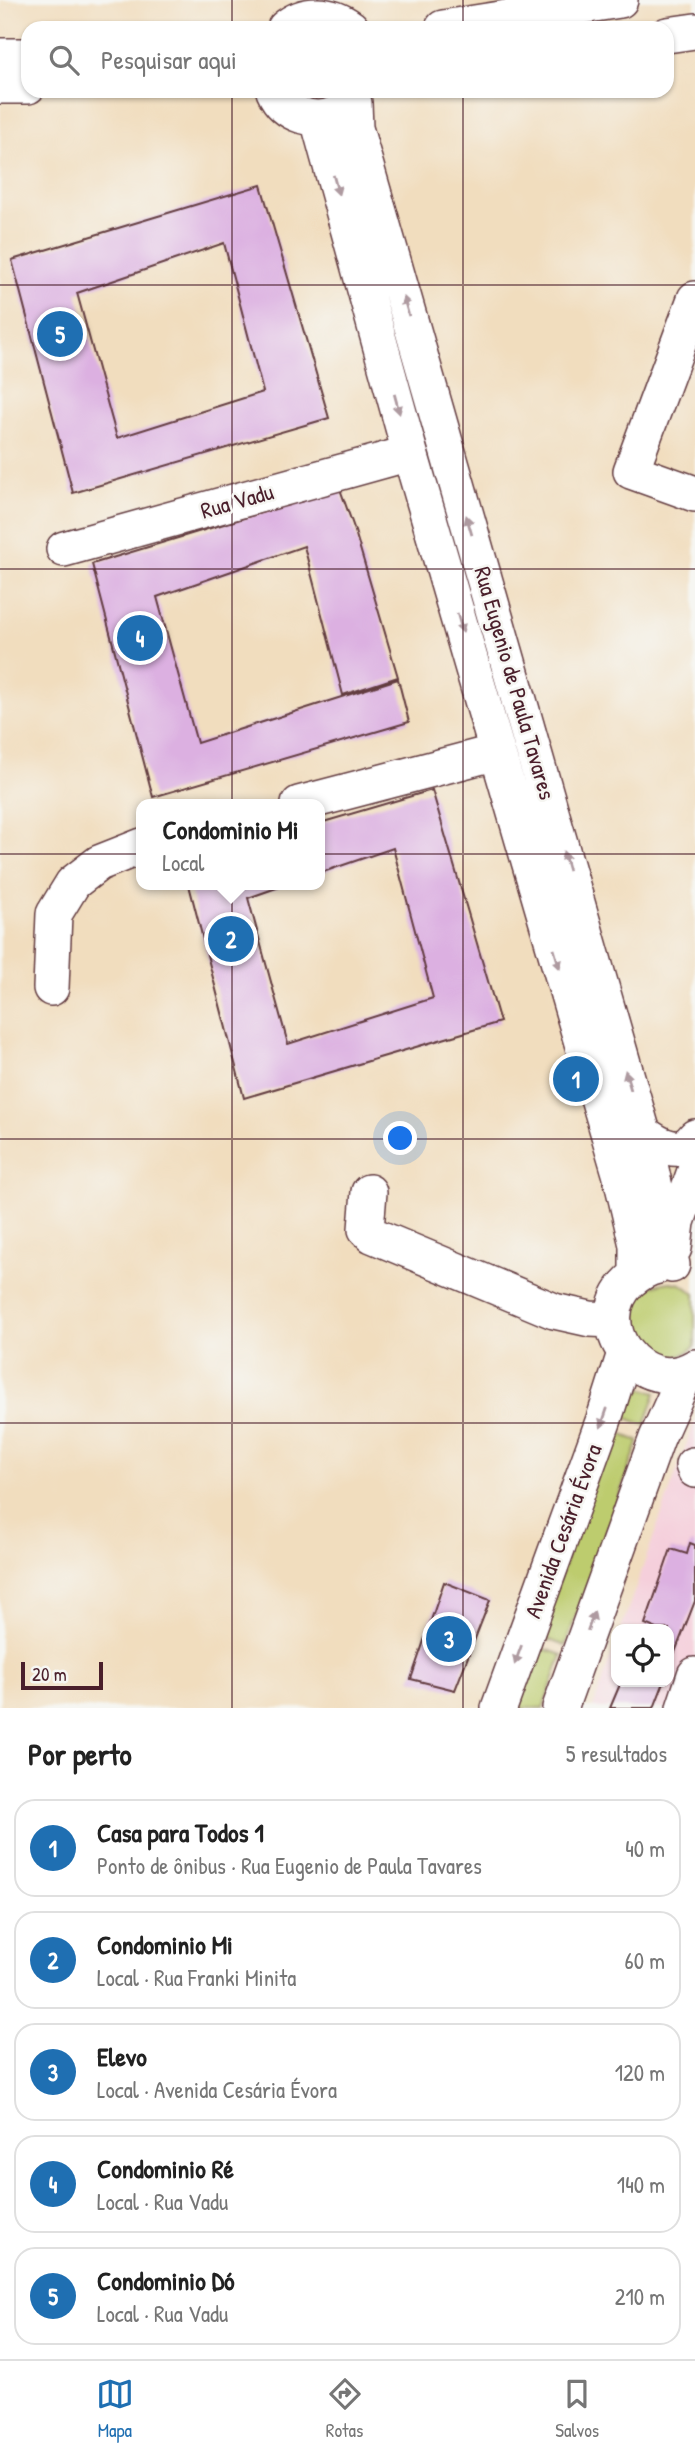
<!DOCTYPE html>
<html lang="pt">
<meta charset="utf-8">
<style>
:root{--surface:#fff;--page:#f2f2f2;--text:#222;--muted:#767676;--line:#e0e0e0;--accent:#1f6fb2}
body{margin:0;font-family:"Patrick Hand",sans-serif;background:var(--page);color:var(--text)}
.controls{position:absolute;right:21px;bottom:21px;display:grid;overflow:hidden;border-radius:14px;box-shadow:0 2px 5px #0004}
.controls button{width:63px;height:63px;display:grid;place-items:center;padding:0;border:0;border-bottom:2px solid var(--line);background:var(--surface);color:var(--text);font:35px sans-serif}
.scale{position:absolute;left:21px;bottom:18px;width:82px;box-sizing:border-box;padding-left:7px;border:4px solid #4a1f2b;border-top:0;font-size:19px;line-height:24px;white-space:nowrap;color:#4a1f2b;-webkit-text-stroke:5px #f6f6f2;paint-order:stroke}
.you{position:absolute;left:401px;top:1139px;width:24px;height:24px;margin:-18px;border:5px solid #fff;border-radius:50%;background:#1a73e8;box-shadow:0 0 0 10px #1a73e833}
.badge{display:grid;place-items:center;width:46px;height:46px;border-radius:50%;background:var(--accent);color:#fff;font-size:23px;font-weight:700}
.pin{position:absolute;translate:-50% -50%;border:4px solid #fff;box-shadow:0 2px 7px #0006}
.popup{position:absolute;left:136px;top:799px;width:189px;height:91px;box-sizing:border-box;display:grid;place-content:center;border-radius:14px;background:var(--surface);filter:drop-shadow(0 2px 5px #0005);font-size:23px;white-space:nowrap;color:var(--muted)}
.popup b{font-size:26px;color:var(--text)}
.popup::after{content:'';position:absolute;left:50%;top:100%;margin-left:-14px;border:14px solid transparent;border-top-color:var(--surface)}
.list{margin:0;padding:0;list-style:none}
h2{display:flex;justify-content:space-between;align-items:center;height:91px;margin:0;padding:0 28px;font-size:30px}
h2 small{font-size:23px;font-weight:400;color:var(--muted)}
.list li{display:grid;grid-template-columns:46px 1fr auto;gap:21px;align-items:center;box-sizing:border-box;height:98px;margin:0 14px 14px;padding:0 14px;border:2px solid var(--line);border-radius:21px}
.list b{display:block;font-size:26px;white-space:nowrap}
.list p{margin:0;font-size:23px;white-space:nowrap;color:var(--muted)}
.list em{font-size:23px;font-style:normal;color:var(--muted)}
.icon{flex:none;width:38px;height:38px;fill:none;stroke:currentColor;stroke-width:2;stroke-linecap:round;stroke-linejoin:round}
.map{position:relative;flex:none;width:695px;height:1708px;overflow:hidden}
.search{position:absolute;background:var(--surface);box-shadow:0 2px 5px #0004;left:21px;right:21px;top:21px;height:77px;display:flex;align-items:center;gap:18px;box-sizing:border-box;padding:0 24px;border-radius:21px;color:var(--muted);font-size:26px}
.sheet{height:651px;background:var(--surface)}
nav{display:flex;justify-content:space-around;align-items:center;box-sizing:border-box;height:98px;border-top:2px solid var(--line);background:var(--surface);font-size:19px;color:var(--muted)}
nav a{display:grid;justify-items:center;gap:4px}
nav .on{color:var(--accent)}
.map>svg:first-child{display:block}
.built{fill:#f5cfdb}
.green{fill:#bdcc6e;stroke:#84764c;stroke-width:2}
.building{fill:#dcb0e1;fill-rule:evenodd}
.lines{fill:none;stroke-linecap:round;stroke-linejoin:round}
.minor-casing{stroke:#633c41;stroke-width:38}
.minor{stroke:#fff;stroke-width:35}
.oneway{fill:#ae9aa0}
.grid{fill:none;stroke:#4a1f2b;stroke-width:2;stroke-opacity:0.55}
.labels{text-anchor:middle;stroke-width:5;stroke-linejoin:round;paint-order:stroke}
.street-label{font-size:23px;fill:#4a1f2b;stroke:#f6f6f2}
</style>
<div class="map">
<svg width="695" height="1708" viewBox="0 0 695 1708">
<rect width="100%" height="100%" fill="#f6f6f2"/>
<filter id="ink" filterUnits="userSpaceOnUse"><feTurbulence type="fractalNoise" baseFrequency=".0143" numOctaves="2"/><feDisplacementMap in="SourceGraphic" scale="14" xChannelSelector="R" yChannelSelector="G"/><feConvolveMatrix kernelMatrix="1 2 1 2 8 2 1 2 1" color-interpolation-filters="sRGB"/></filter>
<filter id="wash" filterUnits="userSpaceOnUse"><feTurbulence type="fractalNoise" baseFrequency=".00686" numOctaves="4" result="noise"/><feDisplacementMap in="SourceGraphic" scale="28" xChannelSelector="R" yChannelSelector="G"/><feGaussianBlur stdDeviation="1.57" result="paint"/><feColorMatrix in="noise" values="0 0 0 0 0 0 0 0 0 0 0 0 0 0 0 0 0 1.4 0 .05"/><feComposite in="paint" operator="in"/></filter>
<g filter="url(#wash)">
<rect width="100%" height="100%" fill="#f1ddbe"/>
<path class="built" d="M695 1420V1708H593L616 1642V1682H669V1629H621Z"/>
<path class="green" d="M671 1282 681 1284 695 1294V1346C647 1392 592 1290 671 1282Z
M629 1384 656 1393 645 1425 618 1415Z
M612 1431 639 1441 565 1646 539 1636Z
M535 1646 562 1655 543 1708H513Z"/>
<g id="blocks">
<path class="building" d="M261 185 329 418 73 493 12 260ZM224 243 263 392 117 438 77 293Z
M340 489 354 528 398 677 343 695 304 546 157 597 197 743 398 679 409 722 153 797 92 564Z
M432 790 500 1022 244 1098 189 885H285L248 898 288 1044 433 998 393 848 320 873V823Z
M690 1543 695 1545V1601L675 1652 669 1649V1629H657L645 1624 671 1549 687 1554Z
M444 1582 490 1600 455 1690 411 1679Z
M621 1682H664L654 1708H610Z"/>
</g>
</g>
<g filter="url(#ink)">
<use href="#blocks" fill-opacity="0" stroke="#633c41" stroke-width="2"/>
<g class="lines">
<defs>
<path id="minor" d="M285 28C305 11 331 13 351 28
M443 28 620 0
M667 35 695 31
M0 56H28
M0 86H28
M274 91C285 116 315 124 339 113
M354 103 355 128 643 1133 672 1265
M318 119 410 453 620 1173 637 1245V1275
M695 299 631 471 695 494
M64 549 410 453
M299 804 497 752
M51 988 54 914 73 883 99 863 142 846
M643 1133C659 1145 680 1158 695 1137
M369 1192 366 1229 372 1235 554 1311 590 1319 613 1320
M674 1248 677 1222 695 1171
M658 1266C647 1268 638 1274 630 1281 585 1324 641 1399 695 1367
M693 1465 695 1470
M499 1708 604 1419 625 1353
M560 1708 657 1438 687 1371
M684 1708 695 1675"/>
</defs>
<use href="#minor" class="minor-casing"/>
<use href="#minor" class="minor"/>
</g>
<defs><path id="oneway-solid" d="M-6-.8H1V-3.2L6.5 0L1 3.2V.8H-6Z" transform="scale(1.75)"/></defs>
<g class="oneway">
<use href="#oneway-solid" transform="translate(336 185) rotate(75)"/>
<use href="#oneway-solid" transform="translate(406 306) rotate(-106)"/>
<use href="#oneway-solid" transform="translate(397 404) rotate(75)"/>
<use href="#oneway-solid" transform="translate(469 525) rotate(-106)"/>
<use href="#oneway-solid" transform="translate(460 623) rotate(74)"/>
<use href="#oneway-solid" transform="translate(566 861) rotate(-106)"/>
<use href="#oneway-solid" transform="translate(557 959) rotate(73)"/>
<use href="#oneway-solid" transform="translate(628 1080) rotate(-106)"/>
<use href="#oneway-solid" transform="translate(604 1418) rotate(109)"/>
<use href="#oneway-solid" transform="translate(591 1621) rotate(-70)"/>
<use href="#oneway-solid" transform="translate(518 1655) rotate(110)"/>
</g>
</g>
<path class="grid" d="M232 0V28M463 0V28M232 91V1708M463 91V1708M0 285H695M0 569H695M0 854H695M0 1139H695M0 1423H695"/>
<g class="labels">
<g class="street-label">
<text transform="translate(237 501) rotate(-16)" y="8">Rua Vadu</text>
<text transform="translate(515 683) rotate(74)" y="8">Rua Eugenio de Paula Tavares</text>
<text transform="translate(563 1531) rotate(-70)" y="8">Avenida Cesária Évora</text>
</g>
</g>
</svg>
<div class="controls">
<button><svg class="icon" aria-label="locate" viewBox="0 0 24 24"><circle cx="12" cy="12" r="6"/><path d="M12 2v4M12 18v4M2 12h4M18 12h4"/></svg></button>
</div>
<div class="scale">20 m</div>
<div class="you"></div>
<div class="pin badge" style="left:576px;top:1079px">1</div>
<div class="pin badge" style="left:231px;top:939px">2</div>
<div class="popup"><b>Condominio Mi</b>Local</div>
<div class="pin badge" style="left:449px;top:1639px">3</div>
<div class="pin badge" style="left:140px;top:638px">4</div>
<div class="pin badge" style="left:60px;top:334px">5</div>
<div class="search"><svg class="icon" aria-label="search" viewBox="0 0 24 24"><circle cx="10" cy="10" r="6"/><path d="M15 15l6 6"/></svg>Pesquisar aqui</div>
</div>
<section class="sheet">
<h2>Por perto<small>5 resultados</small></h2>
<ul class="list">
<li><span class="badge">1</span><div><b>Casa para Todos 1</b><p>Ponto de ônibus · Rua Eugenio de Paula Tavares</p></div><em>40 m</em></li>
<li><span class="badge">2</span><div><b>Condominio Mi</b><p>Local · Rua Franki Minita</p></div><em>60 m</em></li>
<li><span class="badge">3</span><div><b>Elevo</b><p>Local · Avenida Cesária Évora</p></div><em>120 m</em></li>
<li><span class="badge">4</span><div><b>Condominio Ré</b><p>Local · Rua Vadu</p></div><em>140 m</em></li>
<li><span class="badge">5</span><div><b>Condominio Dó</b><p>Local · Rua Vadu</p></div><em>210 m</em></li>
</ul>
</section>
<nav>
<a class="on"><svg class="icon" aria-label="map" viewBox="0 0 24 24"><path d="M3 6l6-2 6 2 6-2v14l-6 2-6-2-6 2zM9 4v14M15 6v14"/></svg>Mapa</a>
<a><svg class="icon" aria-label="directions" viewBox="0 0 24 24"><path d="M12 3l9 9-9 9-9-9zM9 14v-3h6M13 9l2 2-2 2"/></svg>Rotas</a>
<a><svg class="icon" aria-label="saved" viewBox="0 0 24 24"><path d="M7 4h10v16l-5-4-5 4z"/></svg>Salvos</a>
</nav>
